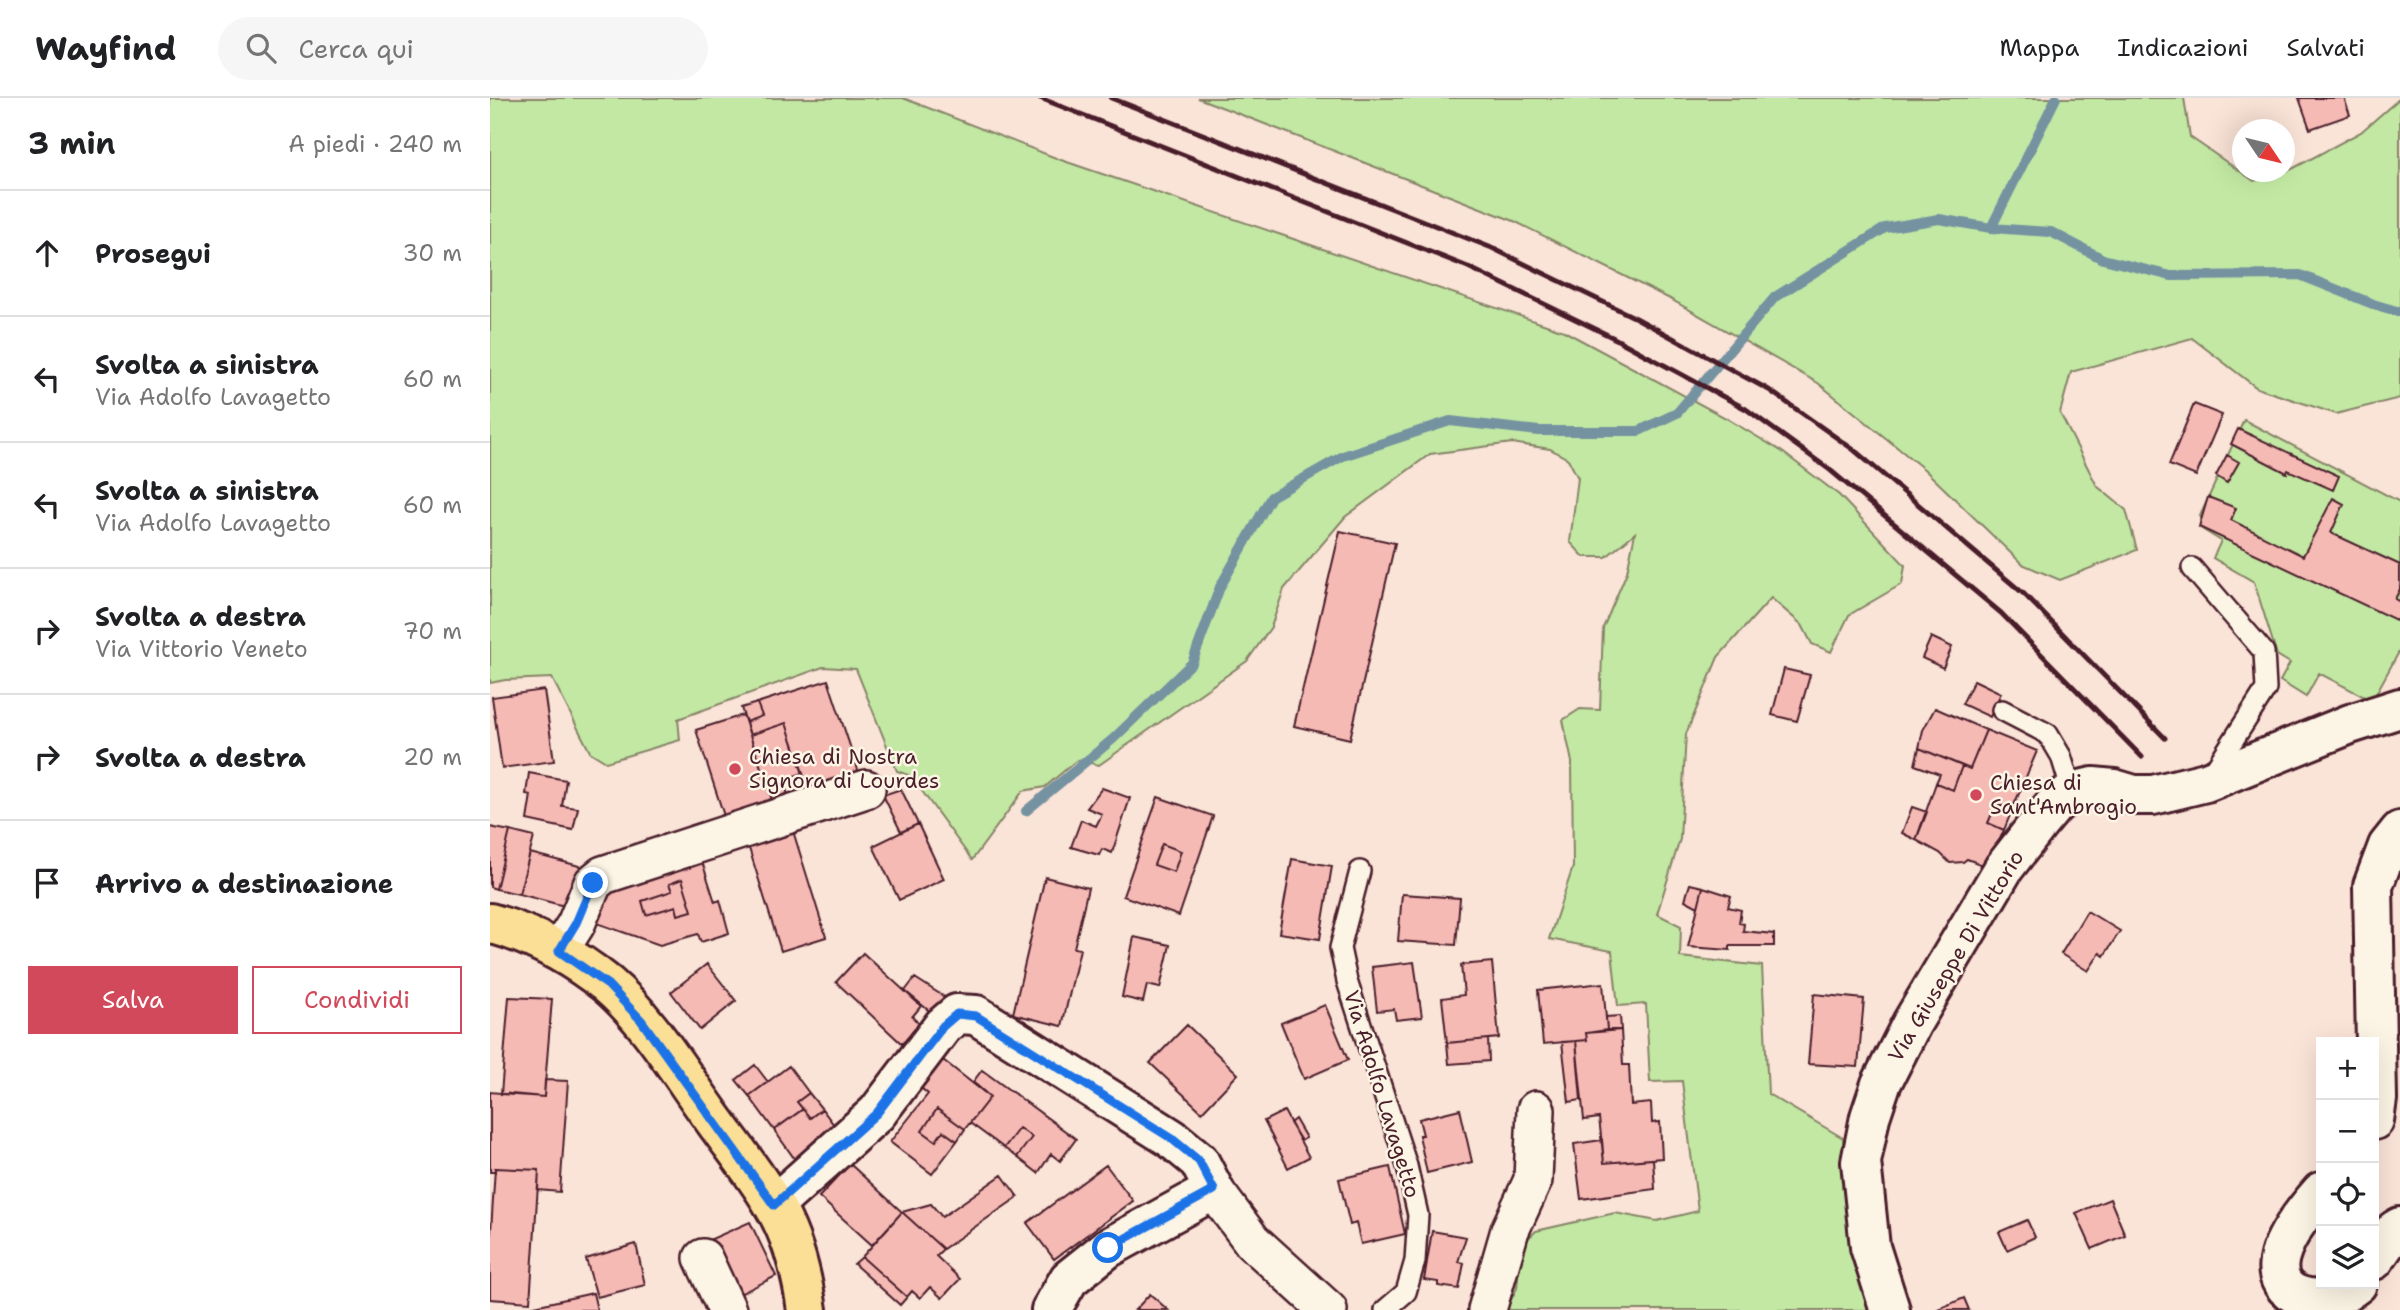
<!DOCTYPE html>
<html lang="it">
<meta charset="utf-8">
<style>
:root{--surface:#fff;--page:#f6f6f6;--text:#202124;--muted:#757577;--line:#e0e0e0;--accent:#d1495b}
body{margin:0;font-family:"Shantell Sans",sans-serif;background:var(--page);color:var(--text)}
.controls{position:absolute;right:21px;bottom:21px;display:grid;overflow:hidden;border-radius:0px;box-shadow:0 7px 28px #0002}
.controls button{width:63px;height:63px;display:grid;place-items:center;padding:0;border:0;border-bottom:2px solid var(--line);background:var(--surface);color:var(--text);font:35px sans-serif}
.compass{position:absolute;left:1742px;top:21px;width:63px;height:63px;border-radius:50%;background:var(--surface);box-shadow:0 7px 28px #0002;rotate:125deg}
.stop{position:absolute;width:21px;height:21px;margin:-16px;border:5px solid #1a73e8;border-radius:50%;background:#fff}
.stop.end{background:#1a73e8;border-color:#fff;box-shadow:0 2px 7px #0008}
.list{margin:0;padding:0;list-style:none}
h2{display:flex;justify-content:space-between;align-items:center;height:91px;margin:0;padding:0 28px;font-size:30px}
h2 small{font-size:23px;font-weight:400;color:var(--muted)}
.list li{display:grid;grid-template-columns:46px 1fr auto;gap:21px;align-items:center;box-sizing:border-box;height:126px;padding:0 28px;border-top:2px solid var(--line)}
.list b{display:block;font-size:26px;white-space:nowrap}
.list p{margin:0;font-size:23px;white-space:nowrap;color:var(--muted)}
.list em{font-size:23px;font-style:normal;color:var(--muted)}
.actions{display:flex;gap:14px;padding:21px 28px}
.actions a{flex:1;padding:16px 0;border:2px solid var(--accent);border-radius:0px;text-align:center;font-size:24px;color:var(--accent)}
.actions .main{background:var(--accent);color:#fff}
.icon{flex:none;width:38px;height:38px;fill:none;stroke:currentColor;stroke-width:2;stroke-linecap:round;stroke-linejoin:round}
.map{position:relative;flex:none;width:1910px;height:1212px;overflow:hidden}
header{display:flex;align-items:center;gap:42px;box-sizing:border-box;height:98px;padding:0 35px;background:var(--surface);border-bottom:2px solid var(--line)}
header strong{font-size:33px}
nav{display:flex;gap:38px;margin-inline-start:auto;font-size:24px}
.search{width:490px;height:63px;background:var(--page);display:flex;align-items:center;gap:18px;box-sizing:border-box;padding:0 24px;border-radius:38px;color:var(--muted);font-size:26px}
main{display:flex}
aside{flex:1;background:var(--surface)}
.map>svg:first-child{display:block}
.green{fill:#c2e8a3;stroke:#868467;stroke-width:2}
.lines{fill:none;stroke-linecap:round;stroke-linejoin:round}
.stream{stroke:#7492a1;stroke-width:10}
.building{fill:#f6bab5;stroke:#4a1f2b;stroke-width:2}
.lane-casing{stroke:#4a1f2b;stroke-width:24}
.street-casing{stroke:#4a1f2b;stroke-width:42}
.secondary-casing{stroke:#4a1f2b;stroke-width:44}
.primary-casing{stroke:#4a1f2b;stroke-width:44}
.lane{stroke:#fcf5e5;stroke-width:19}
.street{stroke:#fcf5e5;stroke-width:37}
.secondary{stroke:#fcf5e5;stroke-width:38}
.primary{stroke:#fbdf96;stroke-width:38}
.rail{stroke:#4a1f2b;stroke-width:5}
.route{stroke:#1a73e8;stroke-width:9}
.poi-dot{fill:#d1495b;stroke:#fcf5e5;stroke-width:2.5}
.labels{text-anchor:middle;stroke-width:5;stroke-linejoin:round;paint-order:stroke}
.poi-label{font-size:21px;fill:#4a1f2b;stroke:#fcf5e5;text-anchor:start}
.street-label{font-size:21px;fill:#4a1f2b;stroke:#fcf5e5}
</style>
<header>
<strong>Wayfind</strong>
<div class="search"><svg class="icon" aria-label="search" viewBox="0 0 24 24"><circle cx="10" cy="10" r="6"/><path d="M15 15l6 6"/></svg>Cerca qui</div>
<nav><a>Mappa</a><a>Indicazioni</a><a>Salvati</a></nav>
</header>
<main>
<aside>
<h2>3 min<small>A piedi · 240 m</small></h2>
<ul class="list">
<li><svg class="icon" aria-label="ahead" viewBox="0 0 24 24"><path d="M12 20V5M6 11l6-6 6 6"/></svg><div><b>Prosegui</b></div><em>30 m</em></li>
<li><svg class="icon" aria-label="left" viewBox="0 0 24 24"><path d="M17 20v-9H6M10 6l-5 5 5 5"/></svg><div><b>Svolta a sinistra</b><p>Via Adolfo Lavagetto</p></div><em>60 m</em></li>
<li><svg class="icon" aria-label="left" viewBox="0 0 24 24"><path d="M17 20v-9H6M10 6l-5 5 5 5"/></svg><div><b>Svolta a sinistra</b><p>Via Adolfo Lavagetto</p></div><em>60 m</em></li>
<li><svg class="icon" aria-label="right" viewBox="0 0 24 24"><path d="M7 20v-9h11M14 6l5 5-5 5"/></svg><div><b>Svolta a destra</b><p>Via Vittorio Veneto</p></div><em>70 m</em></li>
<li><svg class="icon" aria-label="right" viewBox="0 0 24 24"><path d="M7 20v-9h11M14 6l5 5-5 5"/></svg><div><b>Svolta a destra</b></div><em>20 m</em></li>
<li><svg class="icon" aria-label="arrive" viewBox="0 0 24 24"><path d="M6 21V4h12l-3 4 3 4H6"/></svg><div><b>Arrivo a destinazione</b></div></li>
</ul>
<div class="actions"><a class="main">Salva</a><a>Condividi</a></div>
</aside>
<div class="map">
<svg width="1910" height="1212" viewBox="0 0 1910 1212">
<rect width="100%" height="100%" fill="#fae3d7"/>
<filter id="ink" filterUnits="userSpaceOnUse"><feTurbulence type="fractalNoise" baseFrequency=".0143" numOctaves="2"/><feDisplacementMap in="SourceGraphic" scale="14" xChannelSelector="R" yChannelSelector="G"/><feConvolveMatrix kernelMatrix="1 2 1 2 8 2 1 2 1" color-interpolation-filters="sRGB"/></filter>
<g filter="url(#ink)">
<path class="green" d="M0 0H413L571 62 1074 233 1236 320 1291 353 1349 397 1415 467 1412 486 1359 517 1341 554 1322 546 1312 527 1281 500 1228 559 1196 636 1190 741 1167 816 1191 828 1190 859 1272 868 1278 996 1353 1040 1357 1116 1383 1212H1016L1027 1190 1031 1147 1046 1133 1125 1115 1167 1123 1208 1113 1192 983 1160 984 1156 906 1128 908 1122 853 1059 841 1083 769 1082 664 1073 622 1090 611 1110 612 1113 530 1137 474 1145 435 1116 459H1094L1080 444 1088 380 1078 361 1060 351 1022 345 940 356 855 419 794 491 781 529 757 563 609 667 587 662 555 689 533 693 482 762 421 678 407 673 366 571 333 569 188 621 190 642 116 664 100 654 62 580 15 582 0 585Z
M708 0H1694L1700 39 1764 83 1802 71 1871 34 1910 0V300L1846 316 1767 290 1702 240 1581 274 1570 315 1607 388 1636 412 1647 452 1570 482 1532 466 1435 372 1328 285 1182 202 1024 123Z
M1754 322 1910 404V552L1882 603 1829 575 1816 599 1790 583 1800 565 1787 557 1764 484 1723 460 1731 443 1710 430V418Z"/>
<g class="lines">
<path class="stream" d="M1501 130 1566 0
M536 713 623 641 702 565 730 489 781 399 853 358 960 323 1049 333H1149L1187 315 1285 199 1395 130 1449 121 1501 130 1561 134 1613 161 1681 178 1810 177 1883 206 1910 214"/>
</g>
<path class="building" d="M1809 0H1854L1860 17 1820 31Z
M1704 306 1732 317 1706 378 1679 367Z
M1748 331 1849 378 1843 392 1798 372 1797 375 1741 346Z
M1737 357 1749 364 1737 385 1726 378Z
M1718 399 1746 410 1741 422 1813 458 1843 400 1854 406 1841 435 1910 467V491L1905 501 1910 504V524L1709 429Z
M850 433 905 445 860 641 804 628Z
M1441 539 1462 549 1453 570 1432 560Z
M1294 571 1320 577 1307 623 1282 617Z
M338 582 370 678 319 694 296 625 260 637 256 624 272 618 267 605Z
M1484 582 1511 595 1500 619 1472 606Z
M54 592 64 663 12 670 2 599Z
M267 605 272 618 256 624 251 610Z
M1445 610 1496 632 1480 671 1429 650 1433 632Z
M253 617 283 705 235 721 206 632Z
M296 625 313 675 293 682 299 700 283 705 260 637Z
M1496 632 1547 653 1522 712 1506 706 1498 725 1514 732 1498 769 1477 761 1473 764 1460 765 1450 755 1426 742 1446 685 1463 692 1472 668 1480 671Z
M1429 650 1472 668 1463 692 1446 685 1450 676 1425 667Z
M39 675 76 682 72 708 88 710 83 732 37 722 41 697 36 696Z
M612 690 640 700 622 755 612 751 609 757 581 749 591 722 606 728 612 716 597 710Z
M411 691 428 726 411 734 393 697Z
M668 699 723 718 689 818 633 798Z
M1506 706 1522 712 1514 732 1498 725Z
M1422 709 1437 714 1426 742 1412 735Z
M428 726 454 781 409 802 383 748Z
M0 729 20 733 6 791 0 789Z
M20 733 44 739 29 796 6 791Z
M303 733 336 839 291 853 258 747Z
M672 746 691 753 684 774 664 767Z
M209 754 225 804 230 802 239 835 211 844 208 836 170 847 104 824 111 790Z
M40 755 93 769 82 810 29 796Z
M802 761 842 768 830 841 789 835Z
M555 779 598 790 584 850 590 851 572 928 523 916Z
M192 781 202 813 188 817 186 808 156 817 152 803 182 793 179 786Z
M1200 786 1213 789 1208 809 1195 802Z
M1213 789 1241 798 1238 809 1251 812 1249 825 1254 826 1253 833 1284 836V848H1240V852L1198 849Z
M912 796 970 800 966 847 908 843Z
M1597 813 1630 833 1614 858 1610 855 1598 873 1571 856Z
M644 839 680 847 670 890 657 887 653 904 632 899Z
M373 855 431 908 422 919 430 926 412 946 346 884Z
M924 864 932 919 906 922 904 911 887 913 882 869Z
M1002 864 1009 940 957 945 952 900 974 897 971 867Z
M217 866 246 903 210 932 181 894Z
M425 880 456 900 443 916 415 893Z
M1113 885 1117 932 1096 935 1097 942 1053 946 1048 892Z
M1324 896 1374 901 1368 969 1318 966Z
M19 899 62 901 54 999 11 996Z
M835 907 858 962 814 981 791 925Z
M1130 918 1131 932H1117L1116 919Z
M697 927 748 976 712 1014 660 965Z
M1131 932 1133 967H1139L1141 1007 1161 1005 1162 1025 1170 1024 1172 1060 1114 1065 1109 1020 1094 1022 1086 943 1097 942 1096 935Z
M998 941 999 963 959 966 957 945Z
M1086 943 1091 1002 1079 1004 1072 944Z
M453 962 500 999 475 1031 447 1011 432 1033 446 1043 453 1033 467 1043 442 1076 400 1044 438 996 431 990Z
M265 967 278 984 259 998 246 982Z
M299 968 319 995 307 1004 313 1011 284 1032 259 998Z
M492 972 586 1041 570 1063 561 1056 548 1075 527 1059 542 1039 529 1030 514 1050 480 1025 500 999 483 984Z
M55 982 78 983 70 1094 48 1092 49 1072 5 1070V1074H0V994L54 999Z
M319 995 332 1011 320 1020 307 1004Z
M313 1011 320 1020 332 1011 350 1035 309 1067 284 1032Z
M447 1011 475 1031 467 1043 453 1033 446 1043 432 1033Z
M970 1011 982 1064 937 1075 929 1037H933L929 1021Z
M794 1013 819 1059 798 1070 774 1023Z
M805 1021 816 1040 811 1043 800 1025Z
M529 1030 542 1039 527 1059 514 1050Z
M1112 1042 1114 1065 1163 1061 1165 1091 1091 1101 1084 1046Z
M360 1066 412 1114 382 1147 329 1099Z
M616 1067 643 1103 564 1161 537 1125Z
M900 1069 915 1136 871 1146 866 1125 860 1127 849 1081Z
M5 1070 49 1072 40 1204 0 1201V1149Z
M512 1077 528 1099 453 1151 412 1114 441 1106 452 1119Z
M1620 1101 1635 1137 1602 1151 1586 1115Z
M412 1114 453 1151 446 1158 470 1181 452 1200 440 1189 430 1200 422 1193 417 1199 372 1159Z
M1537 1122 1545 1139 1517 1152 1509 1134Z
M260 1124 286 1178 244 1199 217 1143Z
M942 1133 976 1139 968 1164 974 1165 969 1191 948 1188V1184L934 1182Z
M146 1146 155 1187 107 1199 96 1161Z
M372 1159 417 1199 410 1207 364 1166Z
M103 1195 107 1212H41L40 1209Z
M660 1196 678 1212H645Z
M1474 1200 1479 1212H1446Z"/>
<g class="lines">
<defs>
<path id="lane" d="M1702 470 1774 554 1776 591 1721 677
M1512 612 1558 636 1571 658 1582 694
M870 773 850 850 857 883 917 1068 928 1117 925 1163 916 1194 895 1212"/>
<path id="street" d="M69 853 86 826 103 785 113 777 376 691
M724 1092 762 1143 838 1212
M213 1160 237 1212
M997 1212 1020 1132 1043 1082 1046 1012"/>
<path id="secondary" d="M1884 1022 1887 1001 1883 788 1898 748 1910 733
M1831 1094C1816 1111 1796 1136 1790 1158 1778 1203 1836 1212 1867 1186
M284 1107 387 1015 453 928 467 916 486 917 681 1040 709 1063 724 1092 618 1150 579 1181 561 1212
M1884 1162 1905 1132 1910 1129
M1400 1212 1380 1149 1371 1064 1380 1019 1391 986 1422 925 1514 770 1549 725 1565 706 1582 694 1603 689 1624 691 1644 697H1663L1716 684 1860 626 1910 610"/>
<path id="primary" d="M0 825C43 837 82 858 117 886 158 921 188 972 219 1015 240 1045 265 1075 283 1106 302 1137 312 1177 317 1212"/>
</defs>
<use href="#lane" class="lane-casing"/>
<use href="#street" class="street-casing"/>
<use href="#secondary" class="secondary-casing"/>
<use href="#primary" class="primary-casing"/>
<use href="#lane" class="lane"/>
<use href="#street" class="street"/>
<use href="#secondary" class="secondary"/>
<use href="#primary" class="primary"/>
<path class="rail" d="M550 0 978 169 1122 239 1256 311 1340 372 1511 515 1652 659
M621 0 1002 150 1146 220 1279 292 1364 352 1534 496 1675 640"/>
</g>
</g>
<g class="lines" filter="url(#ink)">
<path class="route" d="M103 785 86 825 69 853 118 887 151 922 284 1107 387 1015 453 928 467 916 486 918 681 1040 709 1063 724 1092 618 1150"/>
</g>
<g class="poi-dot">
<circle cx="245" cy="671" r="7"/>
<circle cx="1486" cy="697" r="7"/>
</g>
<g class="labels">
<g class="poi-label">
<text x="259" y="666">Chiesa di Nostra<tspan x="259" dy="24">Signora di Lourdes</tspan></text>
<text x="1500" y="692">Chiesa di<tspan x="1500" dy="24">Sant'Ambrogio</tspan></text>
</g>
<g class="street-label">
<text transform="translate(1466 858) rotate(-59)" y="7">Via Giuseppe Di Vittorio</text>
<text transform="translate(892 996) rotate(73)" y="7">Via Adolfo Lavagetto</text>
</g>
</g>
</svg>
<div class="controls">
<button>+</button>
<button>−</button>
<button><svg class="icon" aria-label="locate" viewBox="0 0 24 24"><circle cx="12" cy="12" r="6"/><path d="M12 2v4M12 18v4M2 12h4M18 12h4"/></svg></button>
<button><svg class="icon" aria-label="layers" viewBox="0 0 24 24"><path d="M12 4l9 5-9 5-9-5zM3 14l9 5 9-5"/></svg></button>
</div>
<svg class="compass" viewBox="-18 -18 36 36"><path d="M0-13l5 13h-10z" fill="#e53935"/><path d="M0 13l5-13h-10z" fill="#757577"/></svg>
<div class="stop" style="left:618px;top:1150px"></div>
<div class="stop end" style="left:103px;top:785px"></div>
</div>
</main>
